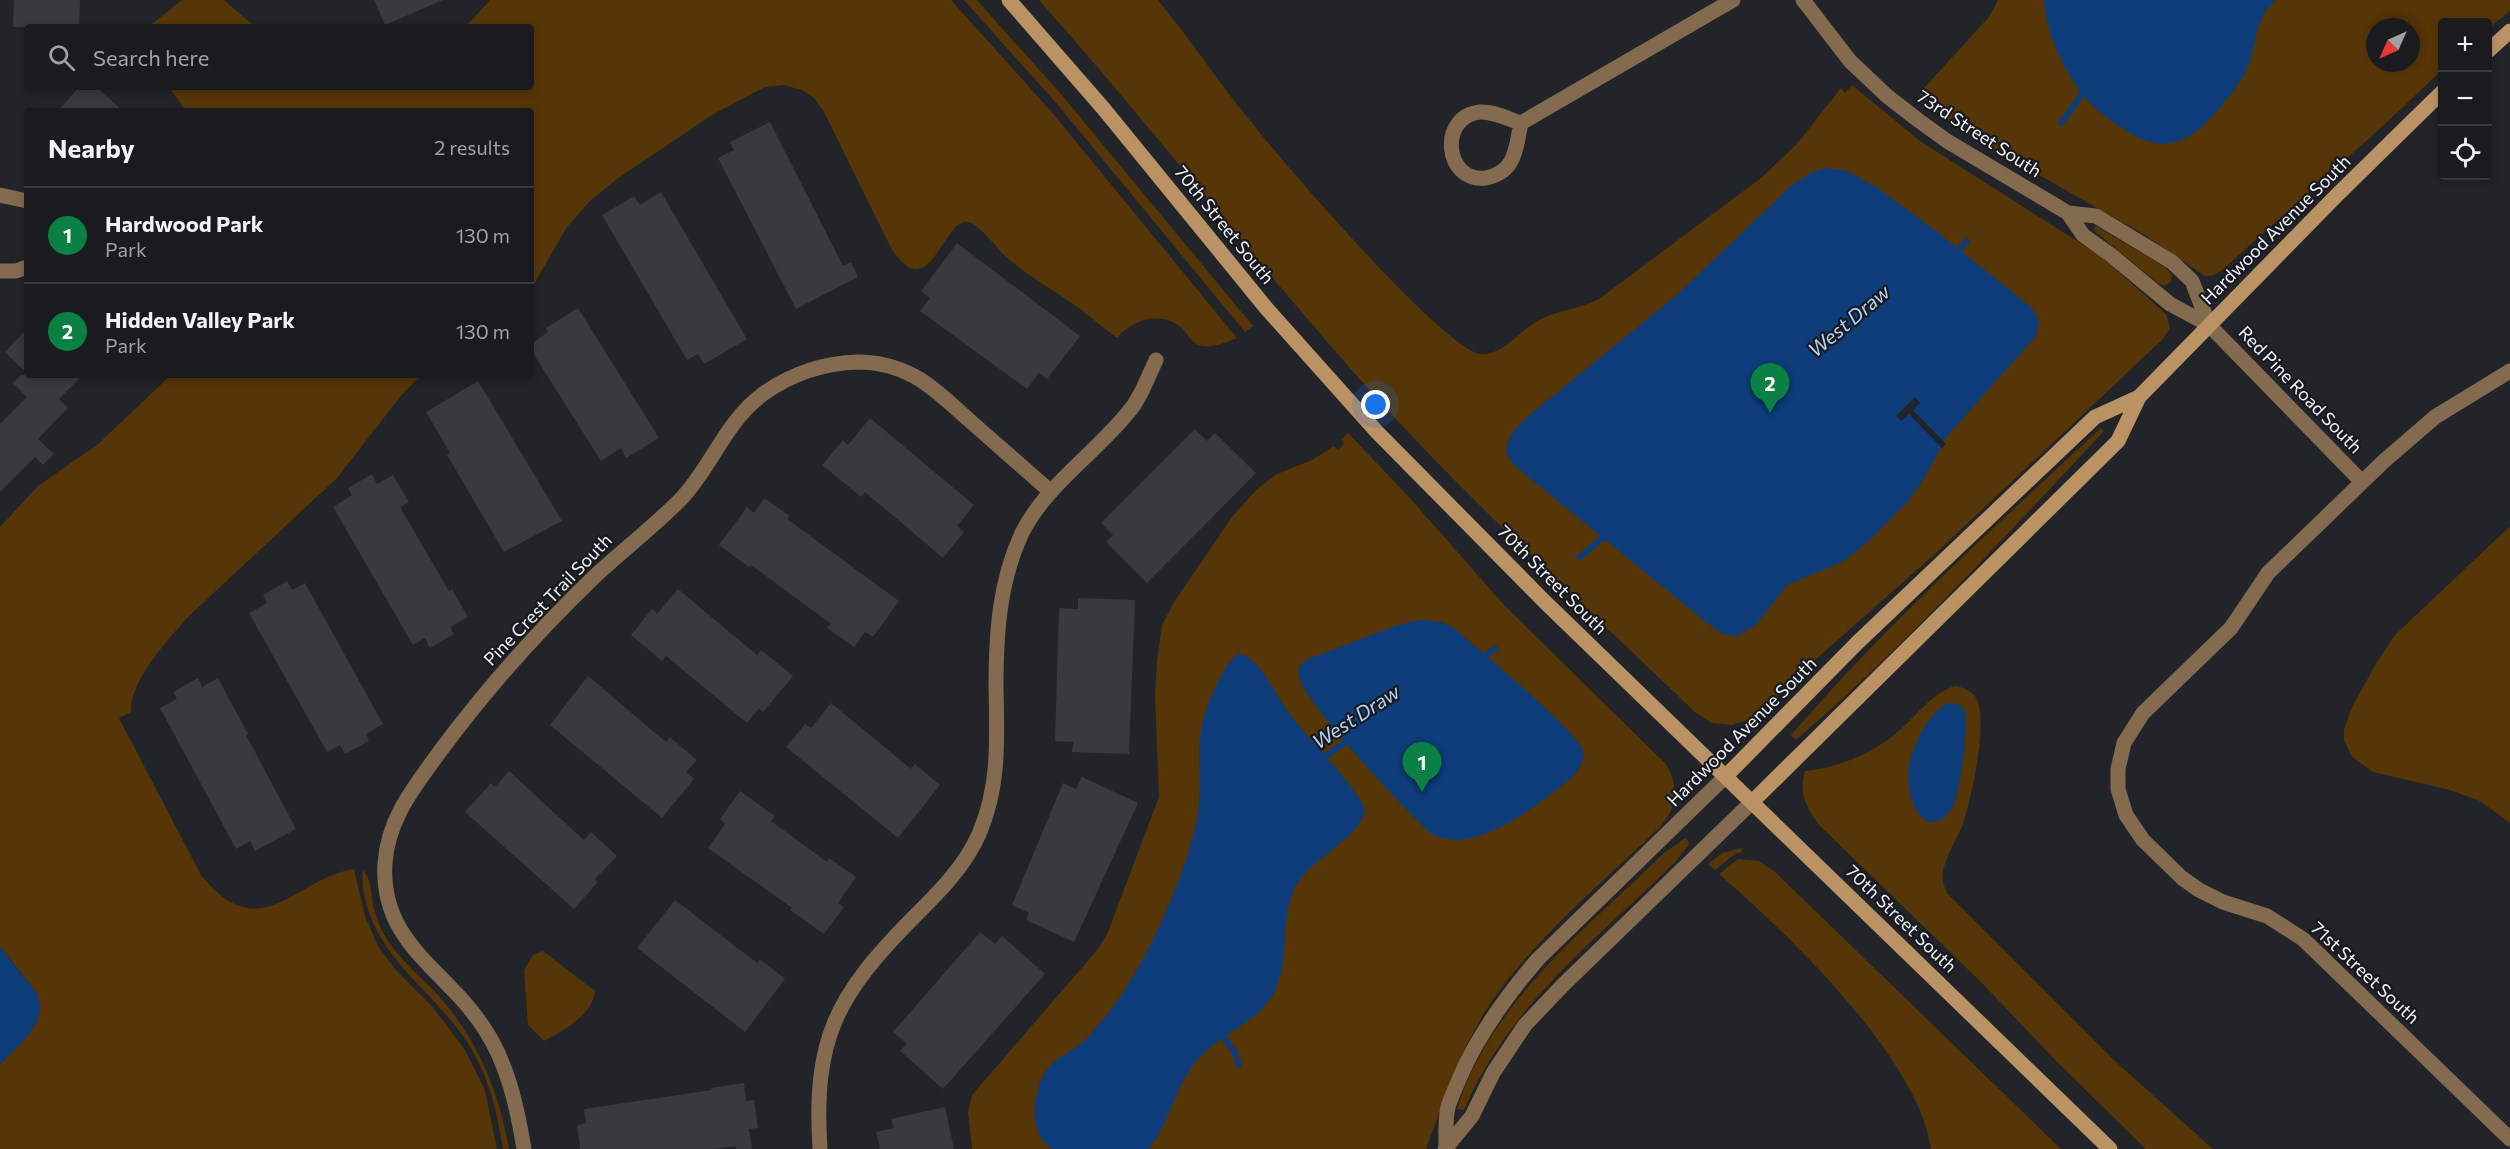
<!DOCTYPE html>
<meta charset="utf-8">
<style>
:root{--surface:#191b1e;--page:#222427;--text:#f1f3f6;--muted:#9fa1a4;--line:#37393c;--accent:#0b8043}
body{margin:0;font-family:Commissioner,sans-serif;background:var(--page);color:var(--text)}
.controls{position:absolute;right:18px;top:18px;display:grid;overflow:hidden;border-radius:6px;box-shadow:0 3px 9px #0003}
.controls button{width:54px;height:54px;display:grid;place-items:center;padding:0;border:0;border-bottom:2px solid var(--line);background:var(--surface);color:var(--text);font:30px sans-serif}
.compass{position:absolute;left:2366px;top:18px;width:54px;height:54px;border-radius:50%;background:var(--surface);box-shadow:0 3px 9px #0003;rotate:225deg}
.you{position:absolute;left:1376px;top:405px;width:21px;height:21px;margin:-15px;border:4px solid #fff;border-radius:50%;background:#1a73e8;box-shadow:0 0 0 9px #1a73e833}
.badge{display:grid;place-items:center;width:39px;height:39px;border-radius:50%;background:var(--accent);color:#fff;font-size:20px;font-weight:700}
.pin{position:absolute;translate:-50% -50px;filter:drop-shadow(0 2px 3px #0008)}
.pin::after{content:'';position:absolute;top:32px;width:21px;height:18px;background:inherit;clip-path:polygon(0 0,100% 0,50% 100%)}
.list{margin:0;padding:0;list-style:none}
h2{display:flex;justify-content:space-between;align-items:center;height:78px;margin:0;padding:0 24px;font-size:26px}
h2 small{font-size:20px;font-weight:400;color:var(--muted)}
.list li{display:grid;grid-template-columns:39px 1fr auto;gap:18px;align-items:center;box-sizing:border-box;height:96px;padding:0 24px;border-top:2px solid var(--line)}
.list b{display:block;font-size:22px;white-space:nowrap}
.list p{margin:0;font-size:20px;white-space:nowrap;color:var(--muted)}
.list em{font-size:20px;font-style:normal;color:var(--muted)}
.icon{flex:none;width:33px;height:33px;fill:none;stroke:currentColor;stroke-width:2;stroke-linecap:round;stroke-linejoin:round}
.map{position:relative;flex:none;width:2510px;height:1149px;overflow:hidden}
.search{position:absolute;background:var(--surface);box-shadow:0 3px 9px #0003;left:24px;top:24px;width:510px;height:66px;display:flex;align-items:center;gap:15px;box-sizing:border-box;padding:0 21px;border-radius:6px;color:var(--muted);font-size:22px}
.panel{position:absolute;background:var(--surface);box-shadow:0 3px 9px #0003;left:24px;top:108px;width:510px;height:270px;border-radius:6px}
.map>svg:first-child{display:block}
.green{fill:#563507;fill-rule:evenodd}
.water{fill:#0d3d7b}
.pier{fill:#212428}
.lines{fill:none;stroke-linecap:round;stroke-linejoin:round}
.stream{stroke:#0d3d7b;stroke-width:6}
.building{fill:#373a3e}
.street{stroke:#846a4e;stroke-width:15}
.secondary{stroke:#bb9264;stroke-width:15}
.labels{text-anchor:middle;stroke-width:4.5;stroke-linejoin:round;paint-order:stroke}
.street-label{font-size:18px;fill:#f2f5f7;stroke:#181a1f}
.water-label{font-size:20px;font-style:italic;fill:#b6d0f5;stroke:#181a1f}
</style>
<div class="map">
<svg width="2510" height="1149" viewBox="0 0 2510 1149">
<rect width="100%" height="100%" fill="#212428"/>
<path class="green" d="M182 0H224L255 27H148Z
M490 0H951L1050 110 1237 338C1227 342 1213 348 1202 346 1191 344 1189 335 1182 328 1160 310 1133 319 1117 338 1102 327 1088 314 1073 304 1050 288 1026 275 1005 256 997 248 978 223 968 222 943 218 930 309 891 248L824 112 814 98 802 90 783 85 765 87 712 115 617 179 591 200 567 227 531 289V111H186L169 87H531V27H461L469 23Z
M964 0H977L1061 94 1253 326 1245 332 1057 104Z
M1039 0H1158C1191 40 1219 83 1252 123 1281 160 1446 352 1481 354 1504 355 1520 330 1539 320 1558 310 1580 309 1599 299L1761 178 1796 145 1841 88 1845 93 1852 85 1920 141 2102 257 2166 314 2170 328 2163 339 1936 553 1815 660 1760 712 1750 719 1732 725 1712 723 1696 713C1594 615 1489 519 1393 416 1270 282 1160 136 1039 0Z
M1998 0H2510V11L2488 29V22H2442V70L2384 125 2221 271 2214 275 2205 276 2145 235 1965 133 1916 99 1924 92 1922 90 1989 17ZM2375 27H2411V63H2375Z
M2096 226 2165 267 2172 275 2171 282 2164 286 2158 283 2093 230Z
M171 375H421L400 397 337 478 188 617C168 640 129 681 131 712L119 718 201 875C261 949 293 879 354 869L365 916 378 946 396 970 432 1006 465 1050 485 1090 497 1149H0V1064C58 1006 47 1006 0 947V527L38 486 98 444Z
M2101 428 2104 431C2005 537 1906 645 1796 740L1791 735C1886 625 1995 526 2101 428Z
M1348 433 1409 497 1505 606 1666 764C1679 787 1678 807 1660 827 1600 885 1532 940 1486 1010 1459 1053 1444 1102 1426 1149H972L968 1112 972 1095 1098 949 1108 932 1159 797 1155 696 1157 661 1162 625 1174 602 1232 517 1257 489 1277 474 1312 460 1334 446 1338 450 1344 444 1341 440Z
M2510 526V823L2480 801 2450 790 2373 772 2352 757 2344 740V729L2353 705 2377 662 2395 635Z
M1955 686C1962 687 1970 690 1975 696 1990 716 1971 800 1963 824 1957 839 1947 854 1943 871 1941 879 1944 886 1947 893L2116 1062 2213 1149H2146L2056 1061 1981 982 1820 826C1807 809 1798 793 1805 771 1836 768 1869 755 1894 735 1913 720 1931 693 1955 686Z
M1685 838 1690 843 1676 861C1596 941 1510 1003 1464 1110L1457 1109C1490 1002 1587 928 1664 853Z
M1741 848 1742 852 1735 854 1715 870 1708 864 1722 853Z
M1738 859 1759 861 1774 871 2061 1149H1931C1919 1059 1787 933 1719 874Z
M363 870C372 879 371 897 374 909 377 919 381 930 387 939 400 960 419 975 436 993 477 1038 499 1090 509 1149H503C497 1111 489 1078 469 1045 438 995 384 965 367 906 364 895 361 882 363 870Z
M543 951 595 991C592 1016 564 1030 544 1041L528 1025 524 970 533 955Z"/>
<path class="water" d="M2044 0H2276C2255 17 2257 43 2248 66 2243 80 2232 92 2223 104 2180 158 2151 153 2100 112 2071 88 2046 38 2044 0Z
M1825 168 1847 171 1876 187 1936 231 2032 308 2039 321 2036 336 1947 436 1925 477 1909 500 1871 539 1844 561 1787 585 1756 625 1737 636 1723 634 1707 623 1515 466C1496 449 1513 431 1527 417L1677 295 1792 185 1810 173Z
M1420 620 1442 622 1455 629C1476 647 1578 732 1583 751 1587 769 1564 784 1552 793 1524 815 1465 857 1429 832 1406 811 1304 702 1299 677 1297 668 1301 663 1308 659L1398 625Z
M1239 654C1256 652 1280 702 1291 716 1307 737 1360 790 1365 811 1355 843 1315 855 1297 884 1278 917 1291 957 1275 991 1260 1021 1226 1031 1203 1054 1175 1081 1172 1119 1149 1149H1053C1027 1135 1033 1091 1046 1071 1055 1057 1074 1051 1085 1040 1110 1014 1131 983 1147 951 1165 917 1188 862 1196 824 1203 795 1198 767 1200 738 1202 718 1210 696 1220 678 1225 669 1230 659 1239 654Z
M1948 703 1958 704 1965 711C1968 730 1961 785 1954 804 1951 810 1947 814 1943 819 1914 834 1905 784 1909 765 1914 743 1928 714 1948 703Z
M0 947 35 991C53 1019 18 1046 0 1064Z"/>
<path class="pier" d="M1915 397 1920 403 1913 410 1946 444 1942 448 1909 414 1901 421 1896 416Z"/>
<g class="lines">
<path class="stream" d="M2061 123 2083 93
M1954 255 1967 241
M1580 557 1607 534
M1479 661 1495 648
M1319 761 1352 737
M1220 1032 1235 1053 1239 1065"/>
</g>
<path class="building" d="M14 0H80L79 27H13Z
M374 0H443L385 25Z
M79 87H96L123 111H58Z
M770 122 843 266 851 262 858 277 796 309 718 158 734 150 730 142Z
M661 192 747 339 704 364 698 354 687 360 602 215 634 196 640 205Z
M957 243 1080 336 1047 379 1039 373 1027 389 920 311 930 298 921 291Z
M578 308 659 438 626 458 621 448 601 461 531 350V344L548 332 546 328Z
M27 329V374L5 352Z
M21 375H83L59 399 68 408 38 439 54 454 43 465 35 457 0 492V424L27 397 13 383Z
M478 381 562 521 504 552 447 455 450 453 426 412Z
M870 418 974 505 957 526 964 532 943 558 865 492 861 497 822 465 843 440 848 445Z
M1195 429 1207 441 1215 433 1256 473 1147 583 1106 542 1113 535 1101 523Z
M372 474 377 484 393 475 409 502 400 507 449 591 452 589 468 617 450 627 454 634 430 648 425 638 413 645 333 507 352 495 348 488Z
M764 498 790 516 787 519 899 601 873 637 865 632 854 647 827 628 831 624 751 565 749 567 719 545 747 507 754 513Z
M287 581 292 590 305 583 383 724 366 734 369 741 345 754 340 745 327 752 249 613 267 603 263 595Z
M678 589 757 655 761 650 793 676 763 712 759 708 747 723 666 656 662 661 631 635 652 609 657 614Z
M1078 598 1135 600 1129 754 1072 752 1073 742 1055 741 1059 608 1078 609Z
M588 676 666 742 670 737 697 760 686 772 694 779 662 818 550 725Z
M198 678 202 687 218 678 248 734 246 735 296 829 255 851 250 841 236 849 160 708 177 699 173 692Z
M831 703 911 769 915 764 940 785 898 838 786 747 805 724 811 728Z
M509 771 584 840 591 832 617 856 595 879 598 882 574 909 465 812 491 783 495 787Z
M1082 777 1138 803 1074 942 1026 920 1029 913 1012 905 1063 783 1076 789Z
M740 791 775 816 771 821 827 862 829 858 856 877 838 903 844 907 824 934 790 910 792 908 708 848 725 824 720 819Z
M675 900 757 963 760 959 785 979 745 1032 637 948Z
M980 932 995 944 1002 936 1045 974 943 1089 900 1051 907 1044 893 1032Z
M744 1083 746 1101 754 1100 758 1128 749 1129 752 1149H736V1146L713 1149H580L577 1125 586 1123 584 1109 712 1090 711 1088Z
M945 1107 954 1149H880L876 1132 894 1128 891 1119Z"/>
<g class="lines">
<path class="street" d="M1803 0 1850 61 1887 96 1918 120 1947 141 2068 213 2096 216 2172 262 2192 281 2209 325
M1521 123C1518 136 1517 152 1510 163 1505 171 1495 176 1486 178 1444 183 1438 116 1480 112 1493 111 1508 119 1521 123L1733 0
M0 195 27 201
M2068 213 2083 235 2111 255 2170 304 2209 325 2362 482
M0 271H16L27 267
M2510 371 2435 417 2384 461 2268 573 2231 628 2143 713 2124 743 2118 769V789L2126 815 2143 840 2182 878 2199 890 2223 902 2267 916 2303 939 2510 1139
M524 1149C517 1107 508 1064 484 1028 446 969 380 944 385 863 388 818 415 786 441 750 487 688 538 631 594 577 622 551 653 527 680 500 711 468 725 422 763 394 791 374 823 363 858 362 878 362 897 367 914 376 934 387 952 405 969 420 996 444 1024 468 1051 492
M820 1149C813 1039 836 996 912 919 938 893 964 868 979 834 1000 786 997 738 996 687 996 635 999 583 1021 535 1046 483 1100 451 1134 405L1142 391 1156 360
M1445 1149 1472 1116 1493 1073 1525 1025 1563 985 1752 802
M1446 1149C1446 1135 1445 1120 1448 1107 1451 1097 1456 1087 1460 1077 1479 1033 1507 995 1538 959L1726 776"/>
<path class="secondary" d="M1009 0 1103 108 1267 309 1377 432 1545 602 2110 1149
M2488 51 2510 31
M1726 776 1857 643 2095 417 2139 397
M1752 802 2118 441 2139 397 2336 196 2442 92"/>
</g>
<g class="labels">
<g class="street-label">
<text transform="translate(1979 134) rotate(33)" y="6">73rd Street South</text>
<text transform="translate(1224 225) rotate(51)" y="6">70th Street South</text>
<text transform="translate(2276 230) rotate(-45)" y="6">Hardwood Avenue South</text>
<text transform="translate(2300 390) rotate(46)" y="6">Red Pine Road South</text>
<text transform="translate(1552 580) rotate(45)" y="6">70th Street South</text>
<text transform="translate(548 600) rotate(-46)" y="6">Pine Crest Trail South</text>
<text transform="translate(1742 732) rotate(-45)" y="6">Hardwood Avenue South</text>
<text transform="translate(1901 919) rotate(44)" y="6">70th Street South</text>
<text transform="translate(2365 973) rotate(43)" y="6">71st Street South</text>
</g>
<g class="water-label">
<text transform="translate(1849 321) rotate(-40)" y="7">West Draw</text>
<text transform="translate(1356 717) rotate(-33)" y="7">West Draw</text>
</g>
</g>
</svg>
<div class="controls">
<button>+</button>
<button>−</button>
<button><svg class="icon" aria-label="locate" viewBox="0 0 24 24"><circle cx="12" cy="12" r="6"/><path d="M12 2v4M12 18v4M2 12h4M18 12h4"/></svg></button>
</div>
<svg class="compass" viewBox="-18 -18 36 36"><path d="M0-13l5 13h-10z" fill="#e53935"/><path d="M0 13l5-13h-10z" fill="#9fa1a4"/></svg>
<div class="you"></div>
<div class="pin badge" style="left:1422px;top:792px">1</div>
<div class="pin badge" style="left:1770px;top:413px">2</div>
<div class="search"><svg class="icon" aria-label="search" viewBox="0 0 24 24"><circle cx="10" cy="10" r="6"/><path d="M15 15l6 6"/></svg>Search here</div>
<section class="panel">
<h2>Nearby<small>2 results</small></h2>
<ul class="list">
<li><span class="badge">1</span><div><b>Hardwood Park</b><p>Park</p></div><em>130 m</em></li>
<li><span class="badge">2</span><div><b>Hidden Valley Park</b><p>Park</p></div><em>130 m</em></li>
</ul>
</section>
</div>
